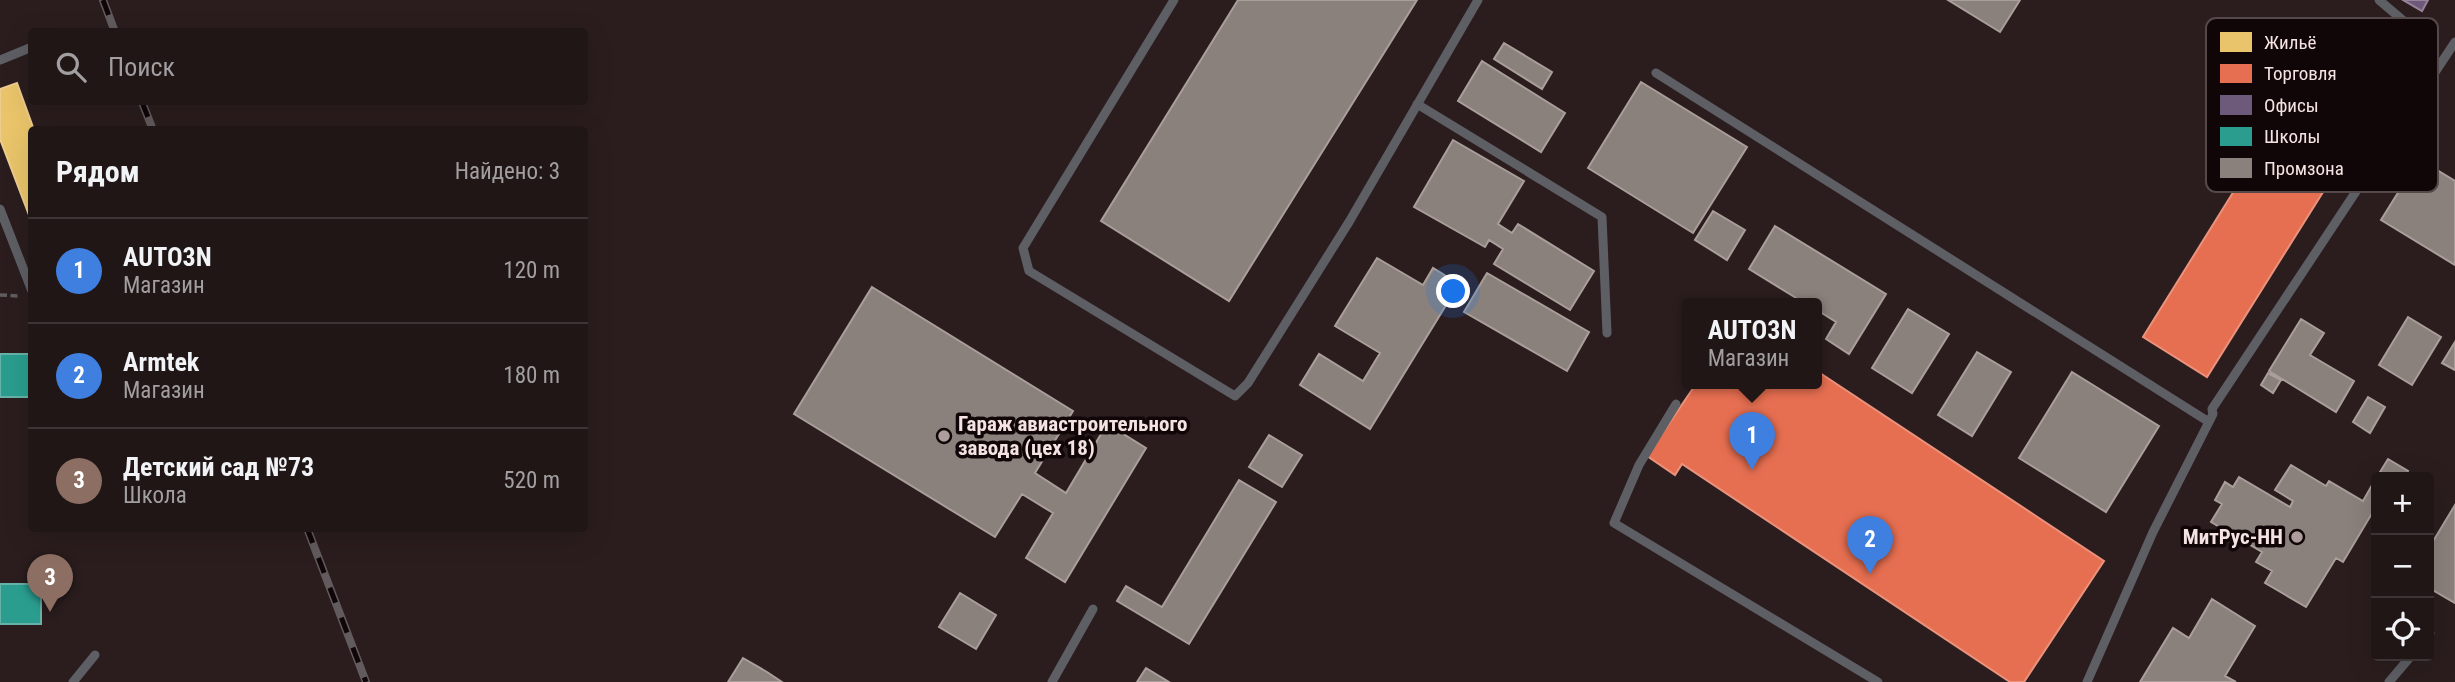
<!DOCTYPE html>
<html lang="ru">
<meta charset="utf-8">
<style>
:root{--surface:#201616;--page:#2d2323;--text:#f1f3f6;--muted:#a29fa1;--line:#3d3535;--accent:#ae9d9d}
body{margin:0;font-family:"Roboto Condensed",sans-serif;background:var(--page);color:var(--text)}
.controls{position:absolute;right:21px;bottom:21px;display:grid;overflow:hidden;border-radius:7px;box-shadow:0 7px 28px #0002}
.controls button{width:63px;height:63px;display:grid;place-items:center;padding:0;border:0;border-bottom:2px solid var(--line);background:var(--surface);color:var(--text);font:35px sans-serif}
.you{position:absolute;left:1454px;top:292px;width:24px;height:24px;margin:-18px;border:5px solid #fff;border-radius:50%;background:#1a73e8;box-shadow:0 0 0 10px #1a73e833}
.badge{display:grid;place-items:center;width:46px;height:46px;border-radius:50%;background:var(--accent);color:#fff;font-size:23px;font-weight:700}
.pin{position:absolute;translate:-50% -58px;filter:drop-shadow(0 2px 4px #0008)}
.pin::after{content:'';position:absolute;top:37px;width:24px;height:21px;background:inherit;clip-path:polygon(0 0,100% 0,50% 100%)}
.popup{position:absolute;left:1682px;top:298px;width:140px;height:91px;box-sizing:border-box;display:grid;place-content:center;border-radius:7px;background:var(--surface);filter:drop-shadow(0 2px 5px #0005);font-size:23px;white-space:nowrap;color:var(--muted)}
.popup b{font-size:26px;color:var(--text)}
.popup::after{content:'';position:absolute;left:50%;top:100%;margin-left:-14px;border:14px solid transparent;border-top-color:var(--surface)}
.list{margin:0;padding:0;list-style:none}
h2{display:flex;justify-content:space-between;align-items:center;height:91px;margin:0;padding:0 28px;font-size:30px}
h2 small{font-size:23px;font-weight:400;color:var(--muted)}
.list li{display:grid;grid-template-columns:46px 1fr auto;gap:21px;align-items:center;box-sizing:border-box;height:105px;padding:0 28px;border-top:2px solid var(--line)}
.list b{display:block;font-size:26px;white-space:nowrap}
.list p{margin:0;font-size:23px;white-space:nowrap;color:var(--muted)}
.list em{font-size:23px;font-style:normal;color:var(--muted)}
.icon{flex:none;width:38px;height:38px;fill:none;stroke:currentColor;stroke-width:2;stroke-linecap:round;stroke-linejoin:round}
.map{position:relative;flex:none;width:2455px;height:682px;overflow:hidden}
.search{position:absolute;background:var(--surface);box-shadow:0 7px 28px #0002;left:28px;top:28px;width:560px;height:77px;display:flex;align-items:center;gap:18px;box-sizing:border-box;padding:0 24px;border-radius:7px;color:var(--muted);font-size:26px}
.panel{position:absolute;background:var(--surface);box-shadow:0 7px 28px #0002;left:28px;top:126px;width:560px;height:406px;border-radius:7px}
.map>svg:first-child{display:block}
.homes{fill:#e9c46a;stroke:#edcd8e;stroke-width:2}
.shops{fill:#e76f51;stroke:#eb927c;stroke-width:2}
.offices{fill:#6d597a;stroke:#968299;stroke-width:2}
.schools{fill:#2a9d8f;stroke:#67b2a8;stroke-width:2}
.industry{fill:#8a817c;stroke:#aa9e9b;stroke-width:2}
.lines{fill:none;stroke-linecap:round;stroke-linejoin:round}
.path{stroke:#615d5f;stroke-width:3.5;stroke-dasharray:7 3.5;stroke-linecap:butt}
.service{stroke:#5d5f65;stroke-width:9}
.rail-casing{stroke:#625b5e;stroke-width:8}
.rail{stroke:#110607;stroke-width:5;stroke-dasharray:16;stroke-linecap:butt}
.poi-dot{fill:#ae9d9d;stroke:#110607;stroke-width:2.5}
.labels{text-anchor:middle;stroke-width:7;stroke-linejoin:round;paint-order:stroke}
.poi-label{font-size:21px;font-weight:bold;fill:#f5e2e2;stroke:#110607;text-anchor:start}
.key{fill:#110607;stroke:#554849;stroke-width:2}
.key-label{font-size:19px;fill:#f5e2e2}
</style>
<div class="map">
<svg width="2455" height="682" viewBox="0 0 2455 682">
<rect width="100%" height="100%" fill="#2b1d1e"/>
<path class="homes" d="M17 83 34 130H32V223L0 139V89Z"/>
<path class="shops" d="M2285 109 2350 149 2207 377 2143 337Z
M1817 371 2104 561 2024 682H2010L1682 464 1675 475 1647 456 1696 384H1817Z"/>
<path class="offices" d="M2403 0H2428L2422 11Z"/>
<path class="schools" d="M0 354H32V397H0Z
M0 584H41V624H0Z"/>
<path class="industry" d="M1238 0H1417L1229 301 1101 221Z
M1948 0H2020L2000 32Z
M2310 33 2328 43 2319 58 2301 47Z
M1504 43 1552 72 1542 89 1494 59Z
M1482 61 1565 113 1541 152 1458 101Z
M1641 82 1747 147 1693 233 1588 168Z
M1453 140 1524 181 1498 224 1512 233 1518 224 1594 271 1570 310 1494 264 1503 249 1489 240 1485 247 1414 207Z
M2419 159 2455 181V265L2381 220Z
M1713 211 1745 230 1727 260 1695 240Z
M1775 226 1886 294 1849 354 1826 339 1836 322 1817 310V304H1806L1749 269Z
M1377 258 1423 285 1433 268 1459 284 1370 429 1300 385 1319 354 1363 381 1380 353 1335 326Z
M1487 273 1589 332 1567 371 1464 312Z
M872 287 1073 411 1035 473 1066 493 1107 424 1146 448 1065 582 1026 558 1053 513 1022 494 995 537 794 414Z
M1908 309 1949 334 1912 393 1872 368Z
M2408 317 2441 337 2412 385 2379 365Z
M2301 319 2324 333 2310 355 2354 381 2336 412 2269 371Z
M2455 342V370L2442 363Z
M1977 352 2011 372 1972 436 1938 415Z
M2072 372 2159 426 2106 512 2019 458Z
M2268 373 2281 380 2273 393 2261 385Z
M2368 397 2385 407 2370 433 2353 422Z
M1269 435 1302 455 1282 487 1249 467Z
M2388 459 2408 471 2405 477H2377Z
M2291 465 2326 486 2329 481 2363 501 2376 478V511L2374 510 2343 562 2336 558 2306 607 2265 583 2272 571 2256 562 2262 552 2211 522 2222 504 2215 500 2225 482 2233 487 2239 477 2290 507 2293 501 2275 490Z
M1239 480 1276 502 1189 644 1117 601 1126 586 1162 607Z
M2455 505V603L2429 588V548Z
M960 593 996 615 976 649 939 627Z
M2212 599 2255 626 2225 676 2236 682H2140L2173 628 2189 638Z
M743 658 767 672 782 682H728Z
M1146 668 1169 682H1137Z"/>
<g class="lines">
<path class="path" d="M0 295 19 296"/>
<path class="service" d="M1174 0 1023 248 1029 271 1235 396 1248 383 1349 222 1478 0
M2379 0 2425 39
M0 60 32 47
M1656 73 2209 422
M1417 104 1602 217 1607 333
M0 209 32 291
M1676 404 1639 465 1614 523 1878 682
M2429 634 2430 633
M73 682 95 655
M1052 682 1093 609
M2087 682 2153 532 2213 414 2212 409 2455 42
M2389 682 2411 656"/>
<defs>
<path id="rail" d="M103 0 115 32
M142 102 153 130
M307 528 366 682"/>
</defs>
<use href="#rail" class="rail-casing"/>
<use href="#rail" class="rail"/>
</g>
<g class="poi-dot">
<circle cx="944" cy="436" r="7"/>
<circle cx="2297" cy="537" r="7"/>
</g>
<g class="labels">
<g class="poi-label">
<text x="958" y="431">Гараж авиастроительного<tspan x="958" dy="24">завода (цех 18)</tspan></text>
<text x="2283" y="544" text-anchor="end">МитРус-НН</text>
</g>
</g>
<rect x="2206" y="18" width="232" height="174" rx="10" class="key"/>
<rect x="2220" y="32" width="32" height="20" fill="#e9c46a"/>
<rect x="2220" y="64" width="32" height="19" fill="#e76f51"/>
<rect x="2220" y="95" width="32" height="20" fill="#6d597a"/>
<rect x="2220" y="127" width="32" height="19" fill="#2a9d8f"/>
<rect x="2220" y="158" width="32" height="20" fill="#8a817c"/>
<g class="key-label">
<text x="2264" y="49">Жильё</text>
<text x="2264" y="80">Торговля</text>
<text x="2264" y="112">Офисы</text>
<text x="2264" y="143">Школы</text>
<text x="2264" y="175">Промзона</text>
</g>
</svg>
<div class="controls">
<button>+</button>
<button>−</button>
<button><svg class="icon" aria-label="locate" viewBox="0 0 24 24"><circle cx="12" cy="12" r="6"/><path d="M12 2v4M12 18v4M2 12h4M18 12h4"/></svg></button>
</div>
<div class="you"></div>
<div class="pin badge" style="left:1752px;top:470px;background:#3f7fe0">1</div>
<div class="popup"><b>AUTO3N</b>Магазин</div>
<div class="pin badge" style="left:1870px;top:574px;background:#3f7fe0">2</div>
<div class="pin badge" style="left:50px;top:612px;background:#8d6e63">3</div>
<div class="search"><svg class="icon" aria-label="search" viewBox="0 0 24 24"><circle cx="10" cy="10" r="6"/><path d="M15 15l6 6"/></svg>Поиск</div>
<section class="panel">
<h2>Рядом<small>Найдено: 3</small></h2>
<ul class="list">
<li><span class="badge" style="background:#3f7fe0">1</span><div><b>AUTO3N</b><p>Магазин</p></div><em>120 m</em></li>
<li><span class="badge" style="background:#3f7fe0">2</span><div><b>Armtek</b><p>Магазин</p></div><em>180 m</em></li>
<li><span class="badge" style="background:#8d6e63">3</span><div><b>Детский сад №73</b><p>Школа</p></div><em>520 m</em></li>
</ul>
</section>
</div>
